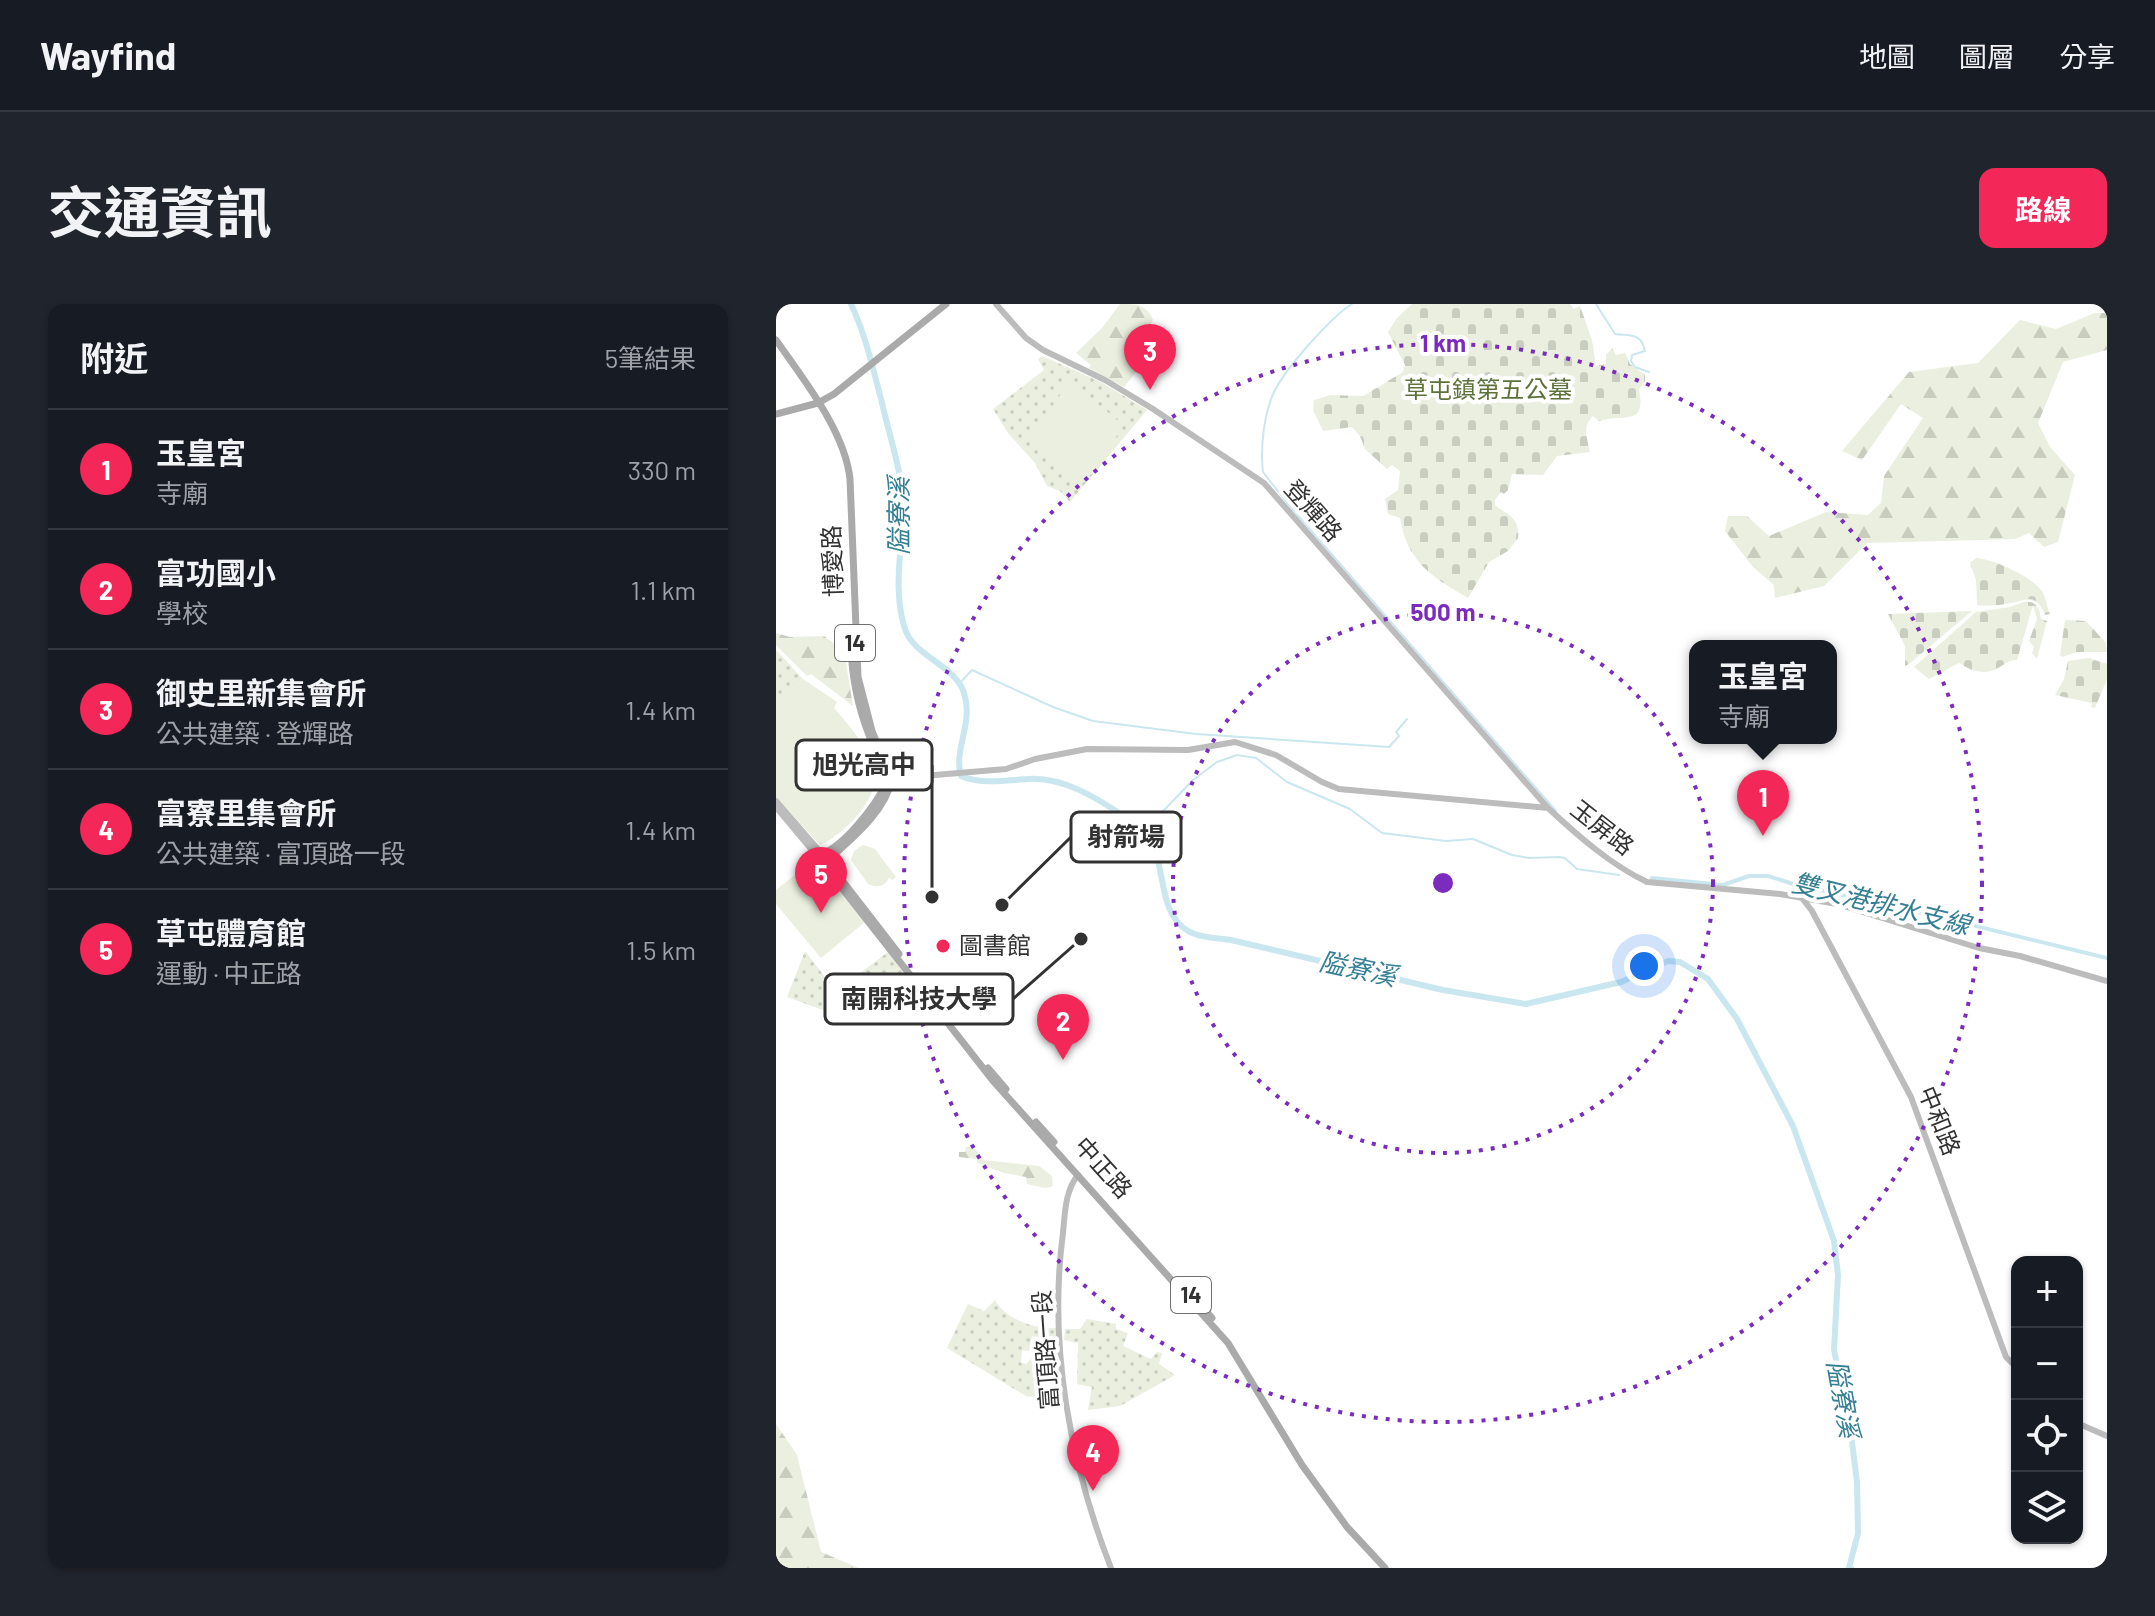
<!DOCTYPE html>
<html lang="zh-TW">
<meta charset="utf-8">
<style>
:root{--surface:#171b24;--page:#20242c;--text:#f1f3f6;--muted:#9ea1a6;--line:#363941;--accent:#f42858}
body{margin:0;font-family:Barlow,"Noto Sans TC",sans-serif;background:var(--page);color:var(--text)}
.controls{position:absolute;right:24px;bottom:24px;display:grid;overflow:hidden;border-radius:16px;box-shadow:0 2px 6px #0004}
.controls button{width:72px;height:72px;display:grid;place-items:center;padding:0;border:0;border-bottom:2px solid var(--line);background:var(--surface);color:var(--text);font:40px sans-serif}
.you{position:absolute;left:868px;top:662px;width:28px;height:28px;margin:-20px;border:6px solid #fff;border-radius:50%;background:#1a73e8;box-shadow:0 0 0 12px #1a73e833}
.badge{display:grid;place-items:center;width:52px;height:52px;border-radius:50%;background:var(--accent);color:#fff;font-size:26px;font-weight:700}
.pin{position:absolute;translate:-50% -66px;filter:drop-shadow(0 2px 4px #0008)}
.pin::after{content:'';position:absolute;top:42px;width:28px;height:24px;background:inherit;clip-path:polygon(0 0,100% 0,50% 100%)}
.popup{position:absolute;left:913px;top:336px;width:148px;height:104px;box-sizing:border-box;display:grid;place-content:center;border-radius:16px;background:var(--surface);filter:drop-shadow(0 2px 6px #0005);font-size:26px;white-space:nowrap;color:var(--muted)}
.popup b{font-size:30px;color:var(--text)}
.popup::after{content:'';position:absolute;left:50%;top:100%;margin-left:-16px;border:16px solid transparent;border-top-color:var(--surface)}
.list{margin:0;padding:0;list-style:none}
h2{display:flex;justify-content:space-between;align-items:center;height:104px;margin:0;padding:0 32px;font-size:34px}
h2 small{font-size:26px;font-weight:400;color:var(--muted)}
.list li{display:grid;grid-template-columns:52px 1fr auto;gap:24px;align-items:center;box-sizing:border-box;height:120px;padding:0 32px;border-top:2px solid var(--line)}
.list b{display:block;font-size:30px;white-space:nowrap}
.list p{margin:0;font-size:26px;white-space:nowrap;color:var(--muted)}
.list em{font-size:26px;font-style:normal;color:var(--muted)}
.icon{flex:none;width:44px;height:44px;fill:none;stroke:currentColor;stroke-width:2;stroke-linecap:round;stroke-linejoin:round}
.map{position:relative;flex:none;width:1331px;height:1264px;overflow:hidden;border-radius:16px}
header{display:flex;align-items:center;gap:48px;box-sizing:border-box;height:112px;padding:0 40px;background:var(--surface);border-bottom:2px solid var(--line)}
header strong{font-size:38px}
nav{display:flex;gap:44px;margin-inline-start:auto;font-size:28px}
.intro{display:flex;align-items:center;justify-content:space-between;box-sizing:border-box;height:192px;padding:0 48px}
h1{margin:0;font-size:56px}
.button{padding:20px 36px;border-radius:16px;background:var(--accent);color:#fff;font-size:28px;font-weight:700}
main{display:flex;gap:48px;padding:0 48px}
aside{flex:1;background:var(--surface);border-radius:16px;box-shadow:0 2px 6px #0004}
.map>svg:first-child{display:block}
.grass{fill:url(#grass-dots)}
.forest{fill:url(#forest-firs)}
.cemetery{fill:url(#cemetery-stones)}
.pitch{fill:#eaefdf}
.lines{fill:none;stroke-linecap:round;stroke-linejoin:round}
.stream{stroke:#cae7f0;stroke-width:2}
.canal{stroke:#cae7f0;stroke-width:4}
.river{stroke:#cae7f0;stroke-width:6}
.secondary{stroke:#bcbcbc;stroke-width:6}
.primary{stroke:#aaa;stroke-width:7}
.ring{fill:none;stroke:#7b2cbf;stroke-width:4;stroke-dasharray:4 8}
.poi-dot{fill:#f42858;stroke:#fff;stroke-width:3}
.labels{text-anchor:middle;stroke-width:8;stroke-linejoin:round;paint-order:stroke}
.shield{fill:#fff;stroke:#707070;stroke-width:2}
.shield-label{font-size:22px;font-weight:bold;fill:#323232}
.park-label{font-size:24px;fill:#5d723a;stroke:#fff}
.street-label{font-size:24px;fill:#323232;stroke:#fff}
.poi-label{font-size:24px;fill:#323232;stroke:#fff;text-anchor:start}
.water-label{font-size:26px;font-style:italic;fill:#357f95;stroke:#fff}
.centre{fill:#7b2cbf;stroke:#fff;stroke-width:4}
.ring-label{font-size:24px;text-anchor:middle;font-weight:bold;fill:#7b2cbf;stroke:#fff;stroke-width:8;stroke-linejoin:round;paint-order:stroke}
.leader{fill:none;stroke:#323232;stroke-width:3}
.callout-dot{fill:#323232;stroke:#fff;stroke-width:3}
.callout{fill:#fff;stroke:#323232;stroke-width:3}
.callout-label{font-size:26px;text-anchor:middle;font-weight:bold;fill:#323232}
</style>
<header>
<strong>Wayfind</strong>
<nav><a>地圖</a><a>圖層</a><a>分享</a></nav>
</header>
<div class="intro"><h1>交通資訊</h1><a class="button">路線</a></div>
<main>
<aside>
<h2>附近<small>5筆結果</small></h2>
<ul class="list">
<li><span class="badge">1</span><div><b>玉皇宮</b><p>寺廟</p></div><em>330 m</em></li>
<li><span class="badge">2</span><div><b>富功國小</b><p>學校</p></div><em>1.1 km</em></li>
<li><span class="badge">3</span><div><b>御史里新集會所</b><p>公共建築 · 登輝路</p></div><em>1.4 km</em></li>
<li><span class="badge">4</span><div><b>富寮里集會所</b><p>公共建築 · 富頂路一段</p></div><em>1.4 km</em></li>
<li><span class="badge">5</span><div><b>草屯體育館</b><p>運動 · 中正路</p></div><em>1.5 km</em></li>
</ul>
</aside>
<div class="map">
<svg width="1331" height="1264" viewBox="0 0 1331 1264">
<defs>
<pattern id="grass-dots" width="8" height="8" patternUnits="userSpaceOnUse" patternTransform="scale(2)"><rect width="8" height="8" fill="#eaefdf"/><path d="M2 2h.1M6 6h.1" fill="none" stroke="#c9cdc0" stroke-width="1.8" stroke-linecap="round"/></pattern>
<pattern id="forest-firs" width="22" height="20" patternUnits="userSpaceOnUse" patternTransform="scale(2)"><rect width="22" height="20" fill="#eaefdf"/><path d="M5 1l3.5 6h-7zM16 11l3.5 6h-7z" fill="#c9cdc0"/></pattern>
<pattern id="cemetery-stones" width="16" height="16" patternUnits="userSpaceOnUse" patternTransform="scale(2)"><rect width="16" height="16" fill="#eaefdf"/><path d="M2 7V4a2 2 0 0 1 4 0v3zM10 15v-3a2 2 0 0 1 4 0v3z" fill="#c9cdc0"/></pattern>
</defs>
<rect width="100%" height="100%" fill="#fff"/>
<path class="grass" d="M266 52 325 78 371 106 294 198 284 187 271 182 259 159 232 129 217 105 268 66 262 55Z
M0 346 27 375 0 403Z
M29 647 59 686 58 710 11 693Z
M112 648 135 680 102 704 79 673Z
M219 996C229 1016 262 1026 282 1024V1039H275L273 1034 269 1032 267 1034 256 1032 253 1047 246 1046 245 1059 250 1060 256 1054 262 1056 268 1051 271 1060 265 1065 271 1077 277 1073 275 1064 278 1050 282 1051 285 1098 250 1092 171 1044 192 1000 208 1007Z
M311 1015 340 1020V1025L352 1029 347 1042 375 1055 381 1048 386 1049 383 1060 399 1071 344 1102 312 1106 316 1083 301 1080 302 1039 288 1036 289 1025H304Z"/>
<path class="forest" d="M344 0C358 0 371 0 377 16L373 23 376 48 348 83 313 64 315 61 300 49 326 24Z
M1319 9H1331V46L1287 58 1262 119 1274 143 1299 171 1282 238 1268 243 1253 229 1239 235 1091 239 1048 282 999 294 998 281 977 263 949 227 952 212H971L993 232 1050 208 1092 211 1105 199 1108 172 1147 114 1125 100 1086 156 1066 147 1133 68 1202 59 1244 16 1280 25Z
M0 329 14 333 48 332 68 347 77 402 35 370 31 372 0 341Z
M190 843H197L208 856 263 862 276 872 277 882 269 884 251 880 250 873 228 869 201 859V855L183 853V848H189Z
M0 1120 21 1151 45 1248 83 1264H0Z"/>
<path class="cemetery" d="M636 0H794L798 5 804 2 816 36 820 62 830 60V51L836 44 840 51 849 49 854 60 869 71V77L863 85C871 124 846 109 823 117L817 112C806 122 811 134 814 148L781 152 767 171 736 170 732 186 728 190 725 188 719 196V201C733 212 744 214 742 234L732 247 713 258 692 294C656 273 631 258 624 214L612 210 609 195 622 186 624 167 616 161 611 165 589 145 584 132 576 123 547 127 537 106 538 96 554 91 587 92 627 68 629 61 612 28 621 14Z
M1200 254C1217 255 1261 274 1268 291 1271 297 1271 304 1274 310L1269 311C1259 286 1249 298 1229 300 1220 302 1210 302 1201 301L1200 276 1194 259Z
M1248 298C1259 296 1264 304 1265 315L1271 317 1261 355 1256 349 1258 343 1253 337 1261 315 1257 301 1241 356C1231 356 1230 360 1222 364 1209 372 1195 367 1183 359L1153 375 1138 363 1200 308 1234 303Z
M1196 307 1133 360 1129 362V342L1112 310Z
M1289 316 1310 317 1329 338 1331 348H1301L1286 353 1284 351Z
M1313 354 1331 360V375L1319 404 1315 403 1316 399 1279 391 1288 375 1292 357Z"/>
<path class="pitch" d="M294 77 346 120 341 132 302 179 256 131Z
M27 375 61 398 58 404C72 420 91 442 98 462 108 491 67 532 44 541L0 493V403Z
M87 541 99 545 120 573 116 576 113 573C110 583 100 584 92 580L75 556 78 547Z
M39 555 89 618 45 654 0 600V586Z"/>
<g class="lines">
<path class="stream" d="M576 0C555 13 509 65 498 88 488 109 484 145 487 168L511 199 780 507
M820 0 839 30C854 32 865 28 869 47L856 51 855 57 859 63 873 68
M184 379 196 366 277 403 317 417 420 430 613 443 623 432 620 428 631 415
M368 527 417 476 441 458 461 451 480 454 511 478 574 505 606 529 670 537 697 535 736 551 753 554 784 553 789 554 801 565 843 571
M1073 1262 1077 1264"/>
<path class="canal" d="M876 574 947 581 973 572H992L1027 583 1097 597 1331 654"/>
<path class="river" d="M75 0C90 32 97 65 106 99 114 135 127 169 127 207 126 245 117 284 128 322 136 353 179 360 188 389 198 419 177 446 185 472 205 481 232 476 252 475 288 473 321 494 349 513 355 517 364 521 369 527 392 555 379 608 412 627 424 634 442 634 455 636L667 686 750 700 845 678 892 657 904 658 932 675 961 715 1017 822 1058 937 1062 971 1058 1046 1074 1122 1081 1178 1082 1229 1073 1264"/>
<path class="secondary" d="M220 0 250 34 267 46 329 76 377 105 488 179 772 504
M112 475 230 465 259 455 311 445 412 446 459 438 500 451 546 478 563 485 772 504C801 531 835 561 871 578L1004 590 1061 600 1203 644 1244 652 1331 677
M0 497 47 551
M0 503 40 551
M1026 594 1036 607 1135 793 1230 1053 1241 1064
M302 871C289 887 289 909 287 929 272 1041 294 1159 335 1264
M1301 1119 1331 1132"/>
<path class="primary" d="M0 36C27 75 69 127 74 175L82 373 96 427 116 475C109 509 74 536 50 558
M0 110 42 99 58 90 170 0
M40 551 218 778 452 1039 526 1161 571 1223 609 1264
M40 551C64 549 101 500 110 479 109 461 99 447 93 431 82 403 76 373 75 343
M51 557 123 650
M212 764 230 785
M260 818 278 838
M415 990 436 1014"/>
</g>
<g class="ring">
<circle cx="667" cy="579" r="270"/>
<circle cx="667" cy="579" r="539"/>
</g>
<circle class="poi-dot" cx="167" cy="642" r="8"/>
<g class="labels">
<g class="shield">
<rect x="59" y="321" width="40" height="36" rx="6"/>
<rect x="395" y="973" width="40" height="36" rx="6"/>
</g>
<g class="shield-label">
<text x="79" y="347">14</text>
<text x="415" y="999">14</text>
</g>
<g class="park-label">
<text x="712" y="94">草屯鎮第五公墓</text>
</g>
<g class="street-label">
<text transform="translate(537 207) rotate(48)" y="8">登輝路</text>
<text transform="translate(57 257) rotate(-92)" y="8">博愛路</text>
<text transform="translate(826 524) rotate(38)" y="8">玉屏路</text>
<text transform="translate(1163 817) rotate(68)" y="8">中和路</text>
<text transform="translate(327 864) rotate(48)" y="8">中正路</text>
<text transform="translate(270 1046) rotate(-94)" y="8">富頂路一段</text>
</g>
<g class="poi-label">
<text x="183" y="650">圖書館</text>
</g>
<g class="water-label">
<text transform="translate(123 212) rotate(-90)" y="9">隘寮溪</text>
<text transform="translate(1105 600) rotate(14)" y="9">雙叉港排水支線</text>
<text transform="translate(582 665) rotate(12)" y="9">隘寮溪</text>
<text transform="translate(1067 1095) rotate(80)" y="9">隘寮溪</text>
</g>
</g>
<circle cx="667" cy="579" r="12" class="centre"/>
<g class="ring-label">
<text x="667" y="48">1 km</text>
<text x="667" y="317">500 m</text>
</g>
<path class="leader" d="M156 593L156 461M226 601L295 533M305 635L237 695"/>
<g class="callout-dot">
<circle cx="156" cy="593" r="8"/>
<circle cx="226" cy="601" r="8"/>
<circle cx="305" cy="635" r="8"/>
</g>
<g class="callout">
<rect x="20" y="436" width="136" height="50" rx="8"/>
<rect x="295" y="508" width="110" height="50" rx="8"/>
<rect x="49" y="670" width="188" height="50" rx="8"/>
</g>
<g class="callout-label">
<text x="88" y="470">旭光高中</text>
<text x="350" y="542">射箭場</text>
<text x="143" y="704">南開科技大學</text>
</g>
</svg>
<div class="controls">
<button>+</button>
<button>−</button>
<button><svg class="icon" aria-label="locate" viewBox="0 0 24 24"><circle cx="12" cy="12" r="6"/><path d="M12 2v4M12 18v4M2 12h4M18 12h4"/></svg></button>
<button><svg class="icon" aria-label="layers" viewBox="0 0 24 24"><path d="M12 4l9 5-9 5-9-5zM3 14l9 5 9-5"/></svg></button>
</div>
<div class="you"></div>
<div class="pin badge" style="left:987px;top:532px">1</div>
<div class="popup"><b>玉皇宮</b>寺廟</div>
<div class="pin badge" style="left:287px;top:756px">2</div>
<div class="pin badge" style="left:374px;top:86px">3</div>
<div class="pin badge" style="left:317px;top:1187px">4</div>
<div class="pin badge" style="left:45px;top:609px">5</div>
</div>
</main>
